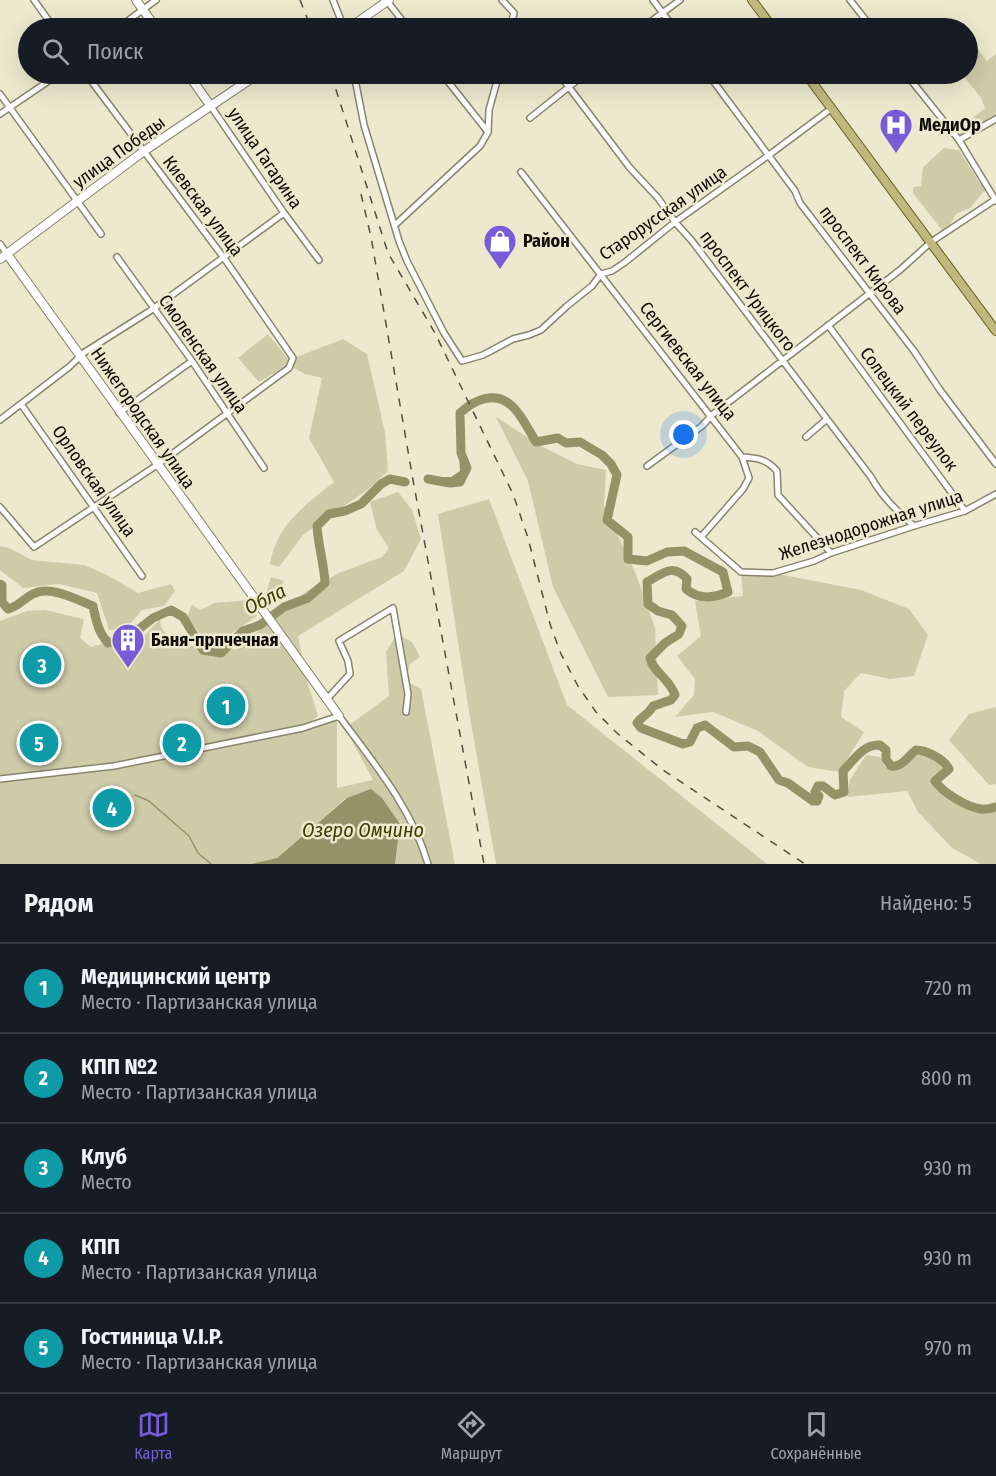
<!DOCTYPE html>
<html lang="ru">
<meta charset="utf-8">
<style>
:root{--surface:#171b24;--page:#242831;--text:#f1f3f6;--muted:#9ea1a6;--line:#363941;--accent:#765cd7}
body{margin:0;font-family:"Fira Sans Condensed",sans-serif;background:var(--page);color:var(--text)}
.you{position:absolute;left:684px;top:435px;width:21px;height:21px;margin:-15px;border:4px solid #fff;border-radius:50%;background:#1a73e8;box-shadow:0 0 0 9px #1a73e833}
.badge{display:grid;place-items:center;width:39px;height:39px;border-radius:50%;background:var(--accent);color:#fff;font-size:20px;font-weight:700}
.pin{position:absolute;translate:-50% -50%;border:3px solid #fff;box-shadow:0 2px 6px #0006}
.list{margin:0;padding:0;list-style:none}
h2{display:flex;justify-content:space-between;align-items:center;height:78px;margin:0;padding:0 24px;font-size:26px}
h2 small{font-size:20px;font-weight:400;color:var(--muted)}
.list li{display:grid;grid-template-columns:39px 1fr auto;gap:18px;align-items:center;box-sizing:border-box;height:90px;padding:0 24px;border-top:2px solid var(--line)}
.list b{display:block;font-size:22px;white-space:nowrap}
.list p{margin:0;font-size:20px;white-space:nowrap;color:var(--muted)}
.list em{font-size:20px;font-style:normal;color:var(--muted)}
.icon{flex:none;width:33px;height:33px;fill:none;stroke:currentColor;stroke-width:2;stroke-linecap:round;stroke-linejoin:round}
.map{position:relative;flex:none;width:996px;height:864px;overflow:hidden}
.search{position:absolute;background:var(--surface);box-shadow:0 6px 24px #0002;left:18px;right:18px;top:18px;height:66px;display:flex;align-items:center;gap:15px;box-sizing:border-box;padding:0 21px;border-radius:33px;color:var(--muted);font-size:22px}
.sheet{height:528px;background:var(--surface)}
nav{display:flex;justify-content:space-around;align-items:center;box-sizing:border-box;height:84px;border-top:2px solid var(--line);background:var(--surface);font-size:16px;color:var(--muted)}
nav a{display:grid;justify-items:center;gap:3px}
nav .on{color:var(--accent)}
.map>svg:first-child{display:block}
.green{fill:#cecba9}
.water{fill:#969268}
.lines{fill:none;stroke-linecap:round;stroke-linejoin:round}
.stream{stroke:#969268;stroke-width:1.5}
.river{stroke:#969268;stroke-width:9}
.street-casing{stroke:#87856d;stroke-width:8}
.secondary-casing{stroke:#87856d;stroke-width:10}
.primary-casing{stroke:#665e1c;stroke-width:10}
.street{stroke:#fff;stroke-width:5}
.secondary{stroke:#fff;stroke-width:8}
.primary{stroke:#c0b97f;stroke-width:8}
.rail{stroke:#514f41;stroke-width:1.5;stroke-dasharray:8 8;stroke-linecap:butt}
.labels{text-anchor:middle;stroke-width:5;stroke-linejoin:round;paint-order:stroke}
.poi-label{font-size:18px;font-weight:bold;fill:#0d0c04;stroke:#ece9cf;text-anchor:start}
.street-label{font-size:18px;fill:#0d0c04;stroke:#ece9cf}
.water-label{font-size:20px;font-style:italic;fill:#413a03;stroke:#ece9cf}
</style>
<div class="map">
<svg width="996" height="864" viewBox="0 0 996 864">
<rect width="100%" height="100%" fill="#ece9cf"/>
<path class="green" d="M968 37 987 61 996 54V117L960 138 955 132 985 108 981 98 962 74H968Z
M906 74H936L917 88Z
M944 148 959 150 979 182 986 189 970 208 956 214 950 225 942 230 913 193V187L921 186 923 167Z
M268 334 289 360 343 339 367 354 385 432 388 471 367 490 303 535 279 567 270 564C277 524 304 506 334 482L309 438 322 378 305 374 288 365 259 382 238 358Z
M496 417 539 445 577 464 606 470 604 506 636 574 655 628 658 695 608 697 553 587 528 481Z
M398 492 412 510 421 539 404 571 298 636 307 681 318 716 304 727 337 720V788L373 780 345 728 389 696 386 652 397 634 412 642 420 657 410 664 406 681 421 689 455 864H395L400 824 346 798 277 858 251 864H0V621L27 611 45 610 84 619 80 638 91 647 115 640 142 638 160 619 161 627 171 640 212 651 237 649 308 590 339 573 382 557 389 548 377 530 370 502Z
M489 499 567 705 767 864H496L469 712 438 514Z
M0 546 9 548 32 560 84 565 107 575 138 593 171 584 175 591 164 606 142 610 126 629 109 630 97 593 59 584 23 588 0 570Z
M741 572 773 573 861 590 909 609 928 635 914 676 890 679 861 673 844 691 841 717 864 732 839 772 808 767 758 731 713 712 675 717 694 695 695 679 677 656 701 636 695 601 743 596Z
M271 577 284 581 271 607 263 603Z
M251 600 257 616 219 642 200 634 187 616 192 605 201 610 214 603Z
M996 707V784L989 785 949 740 969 714Z
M917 752H922L945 766 944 771 935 776 933 781C941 794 966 809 982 812 986 812 991 811 996 810V864H981L952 848 918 812 907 791 847 797 850 780 866 755 880 757 885 767C903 770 904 763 917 752Z"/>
<path class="water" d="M456 410 460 413 461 453 467 468 460 482 450 483 428 479 429 477H451L460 471Z
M371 789 382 798 400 824 395 864H251L277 858 347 798Z"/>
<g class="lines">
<path class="stream" d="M135 795 149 801 189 836 198 853 211 864"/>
<path class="river" d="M428 479 450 483 460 482 467 468 461 453 460 413C474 400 495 390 512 406 522 415 529 431 536 442L558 438 566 443 580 442 602 455 611 464 617 475 607 520 628 537V559L647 561 667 552 684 551 723 572 728 592C713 598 699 600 686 589L687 579C673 563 663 573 647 582L648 604 658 611 672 615 682 626 679 634 665 643 650 658C653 672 669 678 675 695L671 700 653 706C649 714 642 716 637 723L641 728 683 744 690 742 697 728 705 725 734 747 748 746 760 752 779 780 788 783 813 801H817L819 796 815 792 818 786H823L835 795 844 792 843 771C854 760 863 744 880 745L886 750V759L891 766C902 768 908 756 916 750 926 750 944 759 949 769L935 781C943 793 967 807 981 809 986 810 991 808 996 807
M0 584 2 585V602L8 609C18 607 23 599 33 594 50 585 76 599 93 606 96 620 98 632 108 643L129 637 153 618 171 610 183 617 203 650 221 653 243 631 260 625 284 607 308 598 325 583C324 563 318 545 317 526L329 514 345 511 361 504 381 484 390 479 405 482"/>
<defs>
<path id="street" d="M34 0 54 28
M333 0 344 28
M502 0 514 13 510 28
M653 0 674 28
M850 0 872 28
M387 1 408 28
M118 28 156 0
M527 28H528
M642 28 680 0
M354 74 364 125 399 241 407 261 444 333 462 361 483 355 513 339 529 335 541 330 567 306 592 286 601 274 612 271 624 263 675 222 769 155 832 108
M442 74 488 132
M559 74 630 168 658 198 675 222 692 241 871 477C882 497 897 511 914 526
M708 74 795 191 800 203 914 351 940 390 996 464
M906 74 959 140 996 201
M0 94 101 234
M210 105 284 213 319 260
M0 114 59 74
M530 118 585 74
M959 140 996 119
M521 172 742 457C758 458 766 459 777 471L778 495 831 553
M395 225 480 146 488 132 489 110 499 74
M0 244 7 254
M117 257 192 361 264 468
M828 325 965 511
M21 404 142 576
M119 413 192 361
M0 420 69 367 85 352 153 309 284 213
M806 437 827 419
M647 466 702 426 712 415 900 270 931 242 996 199
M0 507 34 547 157 465 289 368 293 358 224 258 86 74
M695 532 741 572 773 573 814 561 831 553 914 526 965 511 996 494
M701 537 743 489 749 478 742 457
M327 699 350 674 348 661 339 641 393 608 408 694 406 712
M0 779 114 766 303 728 339 716C373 762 412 808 428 864"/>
<path id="secondary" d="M136 0 156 28
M349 28 389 0
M188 74 210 105
M7 254 339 716
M0 259 144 151 258 74"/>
<path id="primary" d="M752 0 773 28
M806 74 996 331"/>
</defs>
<use href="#street" class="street-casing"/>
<use href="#secondary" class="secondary-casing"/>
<use href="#primary" class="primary-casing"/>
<use href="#street" class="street"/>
<use href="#secondary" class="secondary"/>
<use href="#primary" class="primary"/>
<path class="rail" d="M300 0 311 28
M331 74 388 253 435 333 513 494 528 538 550 624 561 654 578 686 596 712 618 734 663 770 805 864
M361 194 371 237 413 480 484 864"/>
</g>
<defs>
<symbol id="hospital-pin" viewBox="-11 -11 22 30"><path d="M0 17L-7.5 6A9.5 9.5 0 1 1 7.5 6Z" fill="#765cd7" stroke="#ece9cf"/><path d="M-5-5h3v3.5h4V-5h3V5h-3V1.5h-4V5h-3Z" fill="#fff"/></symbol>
<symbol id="shop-pin" viewBox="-11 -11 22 30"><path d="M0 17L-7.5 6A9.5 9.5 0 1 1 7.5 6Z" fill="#765cd7" stroke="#ece9cf"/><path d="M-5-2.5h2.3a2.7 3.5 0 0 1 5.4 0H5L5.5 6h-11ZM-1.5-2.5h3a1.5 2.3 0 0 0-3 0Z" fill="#fff"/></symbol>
<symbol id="building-pin" viewBox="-11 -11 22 30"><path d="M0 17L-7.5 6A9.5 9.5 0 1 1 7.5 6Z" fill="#765cd7" stroke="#ece9cf"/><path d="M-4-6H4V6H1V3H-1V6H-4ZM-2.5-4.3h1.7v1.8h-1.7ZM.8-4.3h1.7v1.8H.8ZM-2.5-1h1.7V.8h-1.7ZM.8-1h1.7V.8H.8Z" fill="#fff"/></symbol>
</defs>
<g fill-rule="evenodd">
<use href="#hospital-pin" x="877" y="106" width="38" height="52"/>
<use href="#shop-pin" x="481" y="222" width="38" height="52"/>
<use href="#building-pin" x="109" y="621" width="38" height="52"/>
</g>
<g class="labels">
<g class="poi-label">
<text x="919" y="131">МедиОр</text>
<text x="523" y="247">Район</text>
<text x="151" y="646">Баня-прпчечная</text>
</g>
<g class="street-label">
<text transform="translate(119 152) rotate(-36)" y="6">улица Победы</text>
<text transform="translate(265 158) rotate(56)" y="6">улица Гагарина</text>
<text transform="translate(203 206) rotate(53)" y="6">Киевская улица</text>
<text transform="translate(663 213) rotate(-35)" y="6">Старорусская улица</text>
<text transform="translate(863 260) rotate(53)" y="6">проспект Кирова</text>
<text transform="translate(748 291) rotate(53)" y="6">проспект Урицкого</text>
<text transform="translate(203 354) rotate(55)" y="6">Смоленская улица</text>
<text transform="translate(688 361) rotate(52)" y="6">Сергиевская улица</text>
<text transform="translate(909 409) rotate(53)" y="6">Солецкий переулок</text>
<text transform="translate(143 418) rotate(55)" y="6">Нижегородская улица</text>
<text transform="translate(94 481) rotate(55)" y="6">Орловская улица</text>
<text transform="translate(871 525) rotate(-18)" y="6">Железнодорожная улица</text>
</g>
<g class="water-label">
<text transform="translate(265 599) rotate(-27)" y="7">Обла</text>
<text x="363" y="837">Озеро Омчино</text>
</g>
</g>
</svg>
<div class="you"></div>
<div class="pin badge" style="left:226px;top:706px;background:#0f9aa8">1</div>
<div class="pin badge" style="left:182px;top:743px;background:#0f9aa8">2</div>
<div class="pin badge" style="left:42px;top:665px;background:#0f9aa8">3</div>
<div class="pin badge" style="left:112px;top:808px;background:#0f9aa8">4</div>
<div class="pin badge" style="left:39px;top:743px;background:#0f9aa8">5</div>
<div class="search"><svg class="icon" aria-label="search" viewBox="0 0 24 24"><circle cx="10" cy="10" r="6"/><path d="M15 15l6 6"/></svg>Поиск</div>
</div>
<section class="sheet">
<h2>Рядом<small>Найдено: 5</small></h2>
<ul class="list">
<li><span class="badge" style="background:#0f9aa8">1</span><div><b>Медицинский центр</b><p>Место · Партизанская улица</p></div><em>720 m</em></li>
<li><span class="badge" style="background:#0f9aa8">2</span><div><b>КПП №2</b><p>Место · Партизанская улица</p></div><em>800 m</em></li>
<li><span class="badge" style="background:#0f9aa8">3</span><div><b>Клуб</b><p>Место</p></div><em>930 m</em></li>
<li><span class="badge" style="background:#0f9aa8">4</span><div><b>КПП</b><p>Место · Партизанская улица</p></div><em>930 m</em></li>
<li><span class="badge" style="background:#0f9aa8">5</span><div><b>Гостиница V.I.P.</b><p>Место · Партизанская улица</p></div><em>970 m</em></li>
</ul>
</section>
<nav>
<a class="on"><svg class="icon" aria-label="map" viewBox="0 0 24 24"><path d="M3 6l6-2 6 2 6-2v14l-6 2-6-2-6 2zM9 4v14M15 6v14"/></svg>Карта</a>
<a><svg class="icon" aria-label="directions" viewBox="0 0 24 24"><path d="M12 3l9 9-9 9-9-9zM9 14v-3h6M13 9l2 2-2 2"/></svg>Маршрут</a>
<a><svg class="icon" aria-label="saved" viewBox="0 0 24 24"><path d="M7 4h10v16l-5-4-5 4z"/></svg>Сохранённые</a>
</nav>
